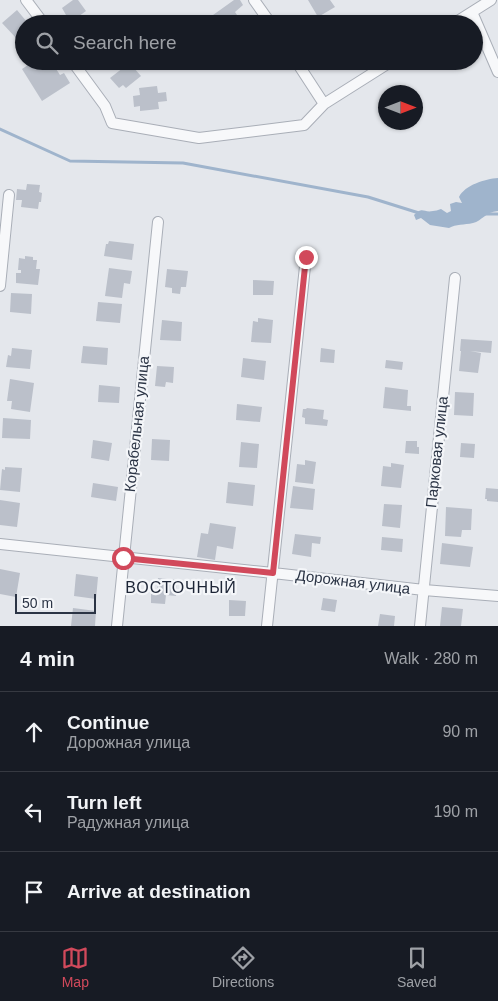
<!DOCTYPE html>
<meta charset="utf-8">
<style>
:root{--surface:#171b24;--page:#20242c;--text:#f1f3f6;--muted:#9ea1a6;--line:#363941;--accent:#d1495b}
body{margin:0;font-family:Arial,sans-serif;background:var(--page);color:var(--text)}
.compass{position:absolute;left:378px;top:85px;width:45px;height:45px;border-radius:50%;background:var(--surface);box-shadow:0 1px 4px #0004;rotate:90deg}
.scale{position:absolute;left:15px;bottom:12px;width:81px;box-sizing:border-box;padding-left:5px;border:2px solid #2b3445;border-top:0;font-size:14px;line-height:18px;white-space:nowrap;color:#2b3445;-webkit-text-stroke:4px #f4f6f9;paint-order:stroke}
.stop{position:absolute;width:15px;height:15px;margin:-11px;border:4px solid #d1495b;border-radius:50%;background:#fff}
.stop.end{background:#d1495b;border-color:#fff;box-shadow:0 1px 5px #0008}
.list{margin:0;padding:0;list-style:none}
h2{display:flex;justify-content:space-between;align-items:center;height:65px;margin:0;padding:0 20px;font-size:21px}
h2 small{font-size:16px;font-weight:400;color:var(--muted)}
.list li{display:grid;grid-template-columns:32px 1fr auto;gap:15px;align-items:center;box-sizing:border-box;height:80px;padding:0 20px;border-top:1px solid var(--line)}
.list b{display:block;font-size:19px;white-space:nowrap}
.list p{margin:0;font-size:16px;white-space:nowrap;color:var(--muted)}
.list em{font-size:16px;font-style:normal;color:var(--muted)}
.icon{flex:none;width:28px;height:28px;fill:none;stroke:currentColor;stroke-width:2;stroke-linecap:round;stroke-linejoin:round}
.map{position:relative;flex:none;width:498px;height:626px;overflow:hidden}
.search{position:absolute;background:var(--surface);box-shadow:0 1px 4px #0004;left:15px;right:15px;top:15px;height:55px;display:flex;align-items:center;gap:12px;box-sizing:border-box;padding:0 18px;border-radius:28px;color:var(--muted);font-size:19px}
.sheet{height:305px;background:var(--surface)}
nav{display:flex;justify-content:space-around;align-items:center;box-sizing:border-box;height:70px;border-top:1px solid var(--line);background:var(--surface);font-size:14px;color:var(--muted)}
nav a{display:grid;justify-items:center;gap:2px}
nav .on{color:var(--accent)}
.map>svg:first-child{display:block}
.water{fill:#9fb4cc}
.lines{fill:none;stroke-linecap:round;stroke-linejoin:round}
.stream{stroke:#9fb4cc;stroke-width:3}
.building{fill:#bbc0ca}
.minor-casing{stroke:#a9aeb7;stroke-width:12}
.minor{stroke:#f7f8fa;stroke-width:10}
.route{stroke:#d1495b;stroke-width:6}
.labels{text-anchor:middle;stroke-width:4.5;stroke-linejoin:round;paint-order:stroke}
.street-label{font-size:15px;fill:#2b3445;stroke:#f4f6f9}
.neighbourhood-label{font-size:16px;letter-spacing:1px;fill:#1d2536;stroke:#f4f6f9}
</style>
<div class="map">
<svg width="498" height="626" viewBox="0 0 498 626">
<rect width="100%" height="100%" fill="#e4e7ec"/>
<path class="water" d="M498 178V211C485 212 482 221 473 223 464 225 456 224 449 228L430 225 421 218 416 220 414 215C423 206 423 213 433 211 435 211 438 210 441 209L447 213 451 211 450 204 456 202 462 203 459 197C465 185 485 179 498 178Z"/>
<g class="lines">
<path class="stream" d="M0 129 70 161 183 163 368 197 419 213
M485 214H498"/>
</g>
<path class="building" d="M73 0H78L86 11 71 22 70 19 65 22 62 18 66 15 62 8Z
M234 0H240L243 5 235 12 243 24H219L213 15Z
M308 0H330L335 7 318 17Z
M17 10 27 22 22 26 24 27V31L16 38 2 23Z
M34 61H51L60 75 64 73 70 83 42 101 22 69Z
M128 64 132 69 134 68 141 76 126 88 123 85 119 88 110 78Z
M157 86 158 93 166 92 167 101 158 102 159 109 140 111V106L134 107 133 96 140 95 139 88Z
M27 184 40 185 39 192 42 193 41 202H39L38 209 21 207 22 200H16L17 189 26 190Z
M109 241 134 244 132 260 104 256 106 244H108Z
M25 256 33 257V260H37L36 269H40L38 285 16 283V273H21V270H18L19 258 25 259Z
M109 268 132 271 130 284 124 283 122 298 105 296Z
M167 269 188 271 186 287H181L180 294 172 293V288L165 287Z
M253 280 274 281 273 295H253Z
M11 293 32 294 31 314 10 312Z
M98 302 122 304 120 323 96 321Z
M258 318 273 320 271 343 251 342 253 321 258 322Z
M162 320 182 322 181 341 160 340Z
M461 339 492 341 491 353 470 351 481 353 478 373 459 371 461 351H460Z
M83 346 108 348 107 365 81 363Z
M12 348 32 350 30 369 6 367 8 355 11 356Z
M321 348 335 350 334 363 320 362Z
M243 358 266 361 264 380 241 377Z
M386 360 403 362 402 370 385 368Z
M157 366 174 367 173 383 166 382 165 387 155 386Z
M10 379 34 383 30 412 11 409 12 401H7Z
M99 385 120 387 119 403 98 402Z
M385 387 408 390 407 406H411V411L383 408Z
M455 392 474 393 473 416 454 415Z
M237 404 262 407 260 422 236 420Z
M307 408 324 410 323 419 328 420 327 426 305 424V418L302 417 303 409H306Z
M3 418 31 420 30 439 2 438Z
M152 439 170 440 169 461 151 460Z
M93 440 112 443 109 461 91 458Z
M406 441H417V447H419V454L405 453Z
M241 442 259 444 257 468 239 467Z
M461 443 475 444 474 458 460 457Z
M305 460 316 462 313 484 295 482 297 464 305 465Z
M391 463 404 465 401 488 381 486 383 466 391 467Z
M5 467 22 468 20 492 0 490 2 469 5 470Z
M228 482 255 485 253 506 226 503Z
M93 483 118 487 116 501 91 497Z
M293 486 315 489 313 510 290 508Z
M486 488 498 489V502L487 501V499H485Z
M0 500 20 503 17 527 0 525Z
M384 504 402 505 400 528 382 526Z
M446 507 472 509 471 530H462L461 537 445 536Z
M210 523 236 527 233 549 217 546 215 560 197 557 201 533 208 534Z
M295 534 321 537 320 544 312 543 311 557 292 554Z
M382 537 403 539 402 552 381 550Z
M442 543 473 547 470 567 440 564Z
M0 569 20 573 16 597 0 594Z
M76 574 98 577 96 599 74 596Z
M158 578 177 580 176 596 166 595 165 604 151 603V593L157 594Z
M323 598 337 600 335 612 321 610Z
M229 600 246 601 245 616H229Z
M442 607 463 609 461 626H440Z
M73 608 96 611 95 626H71Z
M380 614 395 616 394 626H378Z"/>
<g class="lines">
<defs>
<path id="minor" d="M26 0 44 24
M254 0 271 24
M472 12 498 72
M453 24 491 0
M72 61 105 106 112 123 199 138 304 125 324 104 392 61
M296 61 324 104
M0 286 9 195
M0 544 273 573 424 590 498 596
M117 626 158 222
M267 626 306 257
M420 626 455 278"/>
</defs>
<use href="#minor" class="minor-casing"/>
<use href="#minor" class="minor"/>
</g>
<g class="lines">
<path class="route" d="M123 558 273 573 306 257"/>
</g>
<g class="labels">
<g class="street-label">
<text transform="translate(137 424) rotate(-84)" y="5">Корабельная улица</text>
<text transform="translate(437 452) rotate(-84)" y="5">Парковая улица</text>
<text transform="translate(353 582) rotate(7)" y="5">Дорожная улица</text>
</g>
<g class="neighbourhood-label">
<text x="181" y="593">ВОСТОЧНЫЙ</text>
</g>
</g>
</svg>
<svg class="compass" viewBox="-18 -18 36 36"><path d="M0-13l5 13h-10z" fill="#e53935"/><path d="M0 13l5-13h-10z" fill="#9ea1a6"/></svg>
<div class="scale">50 m</div>
<div class="stop" style="left:123px;top:558px"></div>
<div class="stop end" style="left:306px;top:257px"></div>
<div class="search"><svg class="icon" aria-label="search" viewBox="0 0 24 24"><circle cx="10" cy="10" r="6"/><path d="M15 15l6 6"/></svg>Search here</div>
</div>
<section class="sheet">
<h2>4 min<small>Walk · 280 m</small></h2>
<ul class="list">
<li><svg class="icon" aria-label="ahead" viewBox="0 0 24 24"><path d="M12 20V5M6 11l6-6 6 6"/></svg><div><b>Continue</b><p>Дорожная улица</p></div><em>90 m</em></li>
<li><svg class="icon" aria-label="left" viewBox="0 0 24 24"><path d="M17 20v-9H6M10 6l-5 5 5 5"/></svg><div><b>Turn left</b><p>Радужная улица</p></div><em>190 m</em></li>
<li><svg class="icon" aria-label="arrive" viewBox="0 0 24 24"><path d="M6 21V4h12l-3 4 3 4H6"/></svg><div><b>Arrive at destination</b></div></li>
</ul>
</section>
<nav>
<a class="on"><svg class="icon" aria-label="map" viewBox="0 0 24 24"><path d="M3 6l6-2 6 2 6-2v14l-6 2-6-2-6 2zM9 4v14M15 6v14"/></svg>Map</a>
<a><svg class="icon" aria-label="directions" viewBox="0 0 24 24"><path d="M12 3l9 9-9 9-9-9zM9 14v-3h6M13 9l2 2-2 2"/></svg>Directions</a>
<a><svg class="icon" aria-label="saved" viewBox="0 0 24 24"><path d="M7 4h10v16l-5-4-5 4z"/></svg>Saved</a>
</nav>
